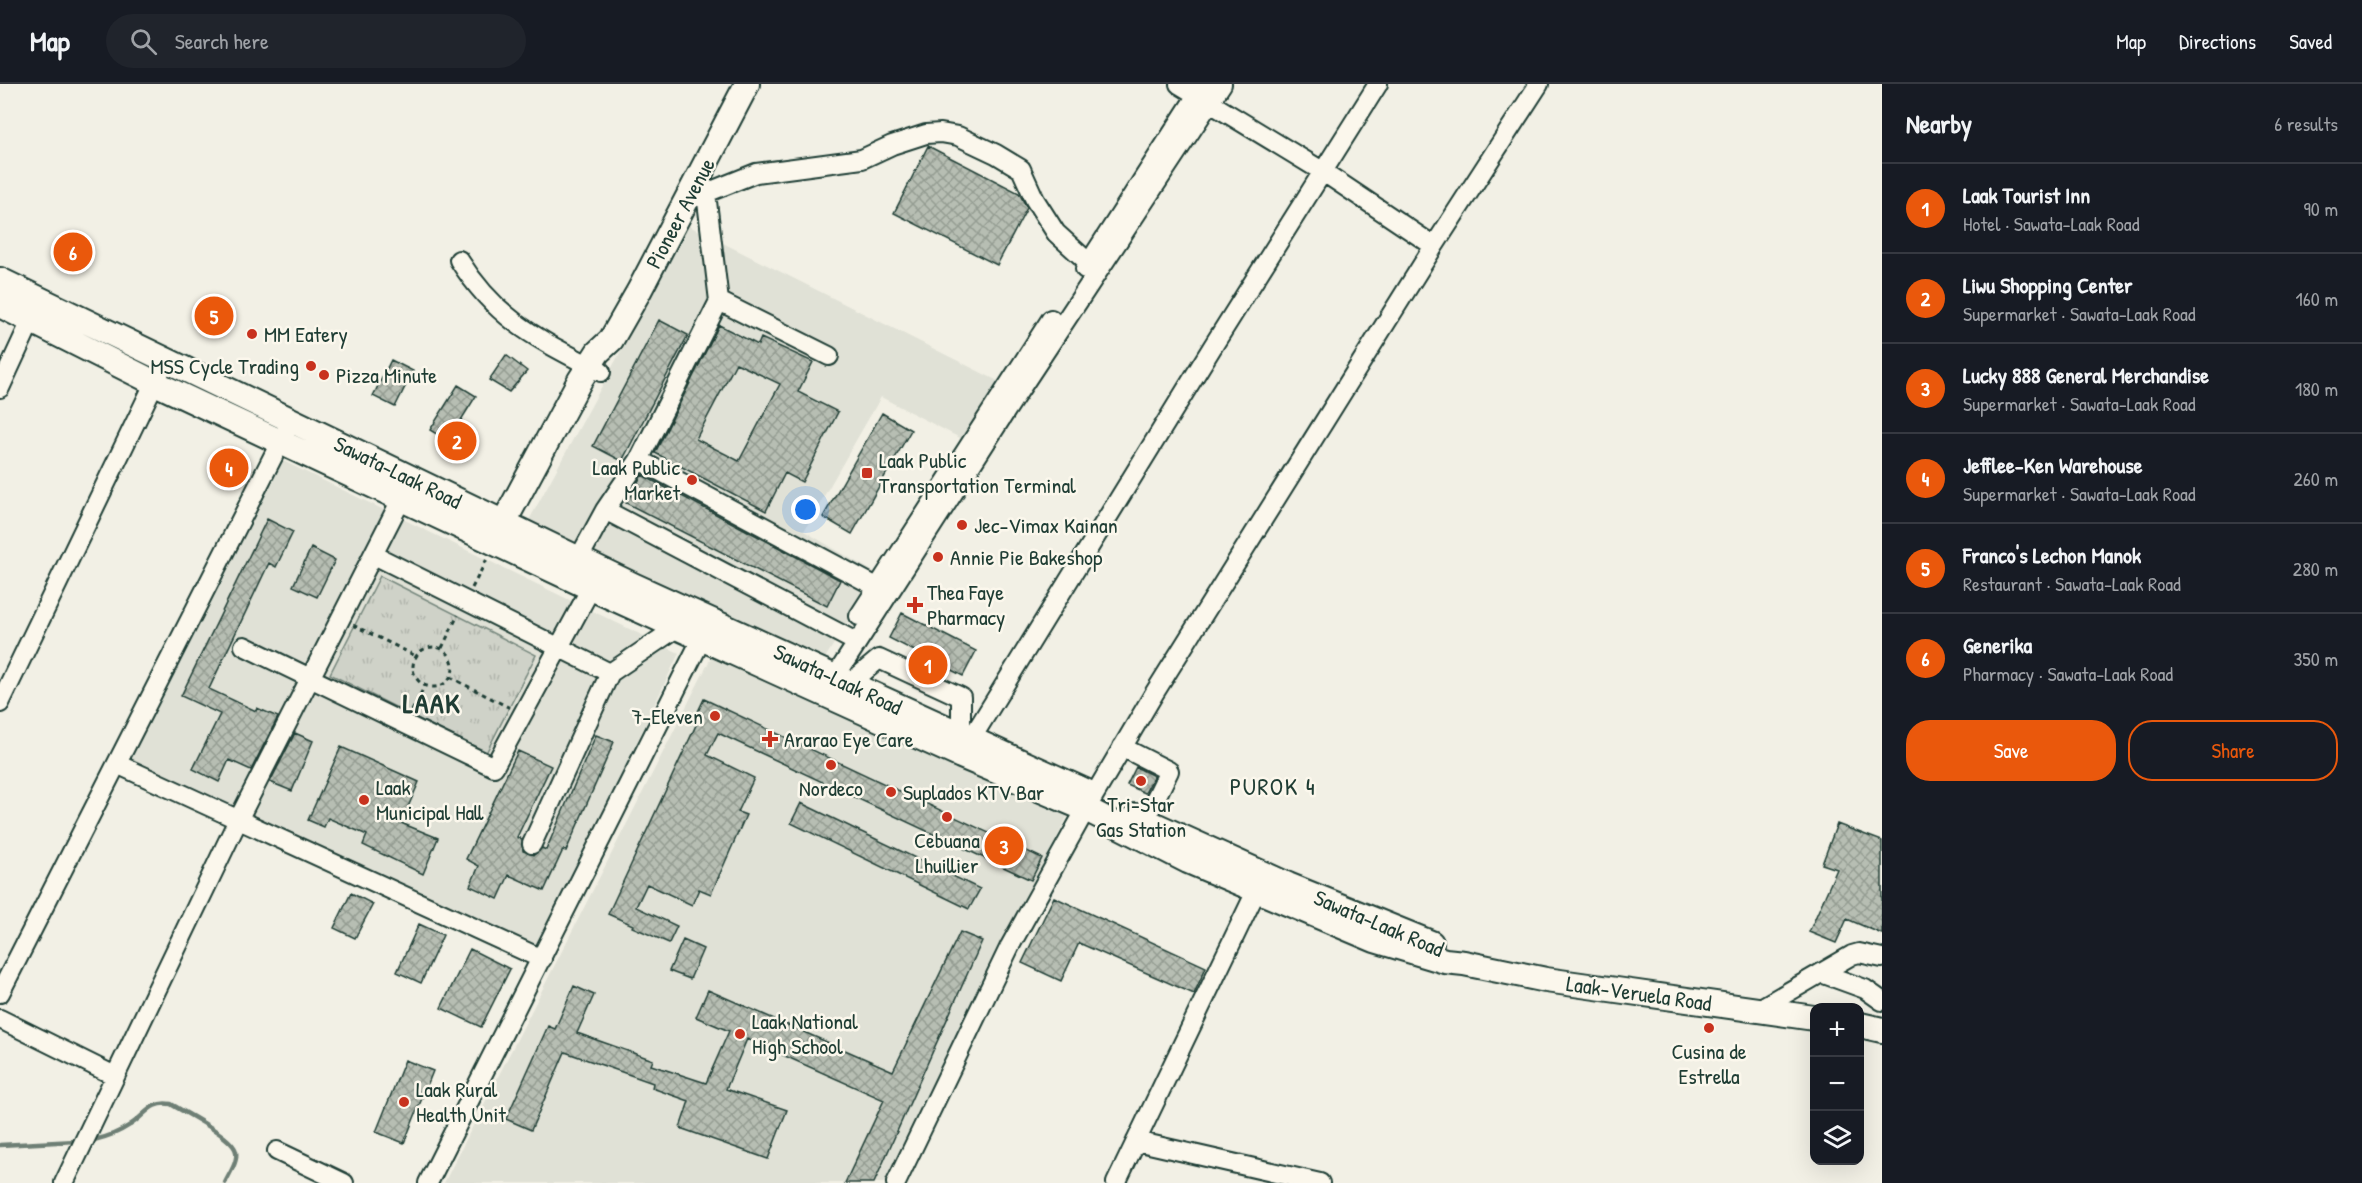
<!DOCTYPE html>
<meta charset="utf-8">
<style>
:root{--surface:#171b24;--page:#20242c;--text:#f1f3f6;--muted:#9ea1a6;--line:#363941;--accent:#ea580c}
body{margin:0;font-family:"Patrick Hand",sans-serif;background:var(--page);color:var(--text)}
.controls{position:absolute;right:18px;bottom:18px;display:grid;overflow:hidden;border-radius:12px;box-shadow:0 6px 24px #0002}
.controls button{width:54px;height:54px;display:grid;place-items:center;padding:0;border:0;border-bottom:2px solid var(--line);background:var(--surface);color:var(--text);font:30px sans-serif}
.you{position:absolute;left:806px;top:426px;width:21px;height:21px;margin:-15px;border:4px solid #fff;border-radius:50%;background:#1a73e8;box-shadow:0 0 0 9px #1a73e833}
.badge{display:grid;place-items:center;width:39px;height:39px;border-radius:50%;background:var(--accent);color:#fff;font-size:20px;font-weight:700}
.pin{position:absolute;translate:-50% -50%;border:3px solid #fff;box-shadow:0 2px 6px #0006}
.list{margin:0;padding:0;list-style:none}
h2{display:flex;justify-content:space-between;align-items:center;height:78px;margin:0;padding:0 24px;font-size:26px}
h2 small{font-size:20px;font-weight:400;color:var(--muted)}
.list li{display:grid;grid-template-columns:39px 1fr auto;gap:18px;align-items:center;box-sizing:border-box;height:90px;padding:0 24px;border-top:2px solid var(--line)}
.list b{display:block;font-size:22px;white-space:nowrap}
.list p{margin:0;font-size:20px;white-space:nowrap;color:var(--muted)}
.list em{font-size:20px;font-style:normal;color:var(--muted)}
.actions{display:flex;gap:12px;padding:18px 24px}
.actions a{flex:1;padding:14px 0;border:2px solid var(--accent);border-radius:24px;text-align:center;font-size:21px;color:var(--accent)}
.actions .main{background:var(--accent);color:#fff}
.icon{flex:none;width:33px;height:33px;fill:none;stroke:currentColor;stroke-width:2;stroke-linecap:round;stroke-linejoin:round}
.map{position:relative;flex:none;width:1882px;height:1099px;overflow:hidden}
header{display:flex;align-items:center;gap:36px;box-sizing:border-box;height:84px;padding:0 30px;background:var(--surface);border-bottom:2px solid var(--line)}
header strong{font-size:28px}
nav{display:flex;gap:33px;margin-inline-start:auto;font-size:21px}
.search{width:420px;height:54px;background:var(--page);display:flex;align-items:center;gap:15px;box-sizing:border-box;padding:0 21px;border-radius:33px;color:var(--muted);font-size:22px}
main{display:flex}
aside{flex:1;background:var(--surface)}
.map>svg:first-child{display:block}
.built{fill:#e0e1d6}
.park{fill:url(#park-tufts);stroke:#77887e;stroke-width:1.5}
.lines{fill:none;stroke-linecap:round;stroke-linejoin:round}
.stream{stroke:#6e7f75;stroke-width:4.5}
.building{fill:url(#building-cross-hatch);stroke:#1f3d34;stroke-width:1.5;fill-rule:evenodd}
.minor-casing{stroke:#1f3d34;stroke-width:22}
.major-casing{stroke:#1f3d34;stroke-width:28}
.path{stroke:#1f3d34;stroke-width:3;stroke-dasharray:4.5 4.5;stroke-linecap:butt}
.minor{stroke:#fbf7ec;stroke-width:18}
.major{stroke:#fbf7ec;stroke-width:24}
.poi-dot{fill:#c8321e;stroke:#fbf7ec;stroke-width:2}
.labels{text-anchor:middle;stroke-width:5;stroke-linejoin:round;paint-order:stroke}
.street-label{font-size:22px;fill:#1f3d34;stroke:#fbf7ec}
.poi-label{font-size:22px;fill:#1f3d34;stroke:#fbf7ec;text-anchor:start}
.neighbourhood-label{font-size:24px;letter-spacing:1.5px;fill:#1f3d34;stroke:#fbf7ec}
.district-label{font-size:28px;font-weight:bold;letter-spacing:1.5px;fill:#1f3d34;stroke:#fbf7ec}
</style>
<header>
<strong>Map</strong>
<div class="search"><svg class="icon" aria-label="search" viewBox="0 0 24 24"><circle cx="10" cy="10" r="6"/><path d="M15 15l6 6"/></svg>Search here</div>
<nav><a>Map</a><a>Directions</a><a>Saved</a></nav>
</header>
<main>
<div class="map">
<svg width="1882" height="1099" viewBox="0 0 1882 1099">
<defs>
<pattern id="park-tufts" width="24" height="20" patternUnits="userSpaceOnUse" patternTransform="scale(1.5)"><rect width="24" height="20" fill="#cfd2c8"/><path d="M3 7l-1-3M5 7V3M7 7l1-3M15 17l-1-3M17 17v-4M19 17l1-3" fill="none" stroke="#b1b5ac"/></pattern>
<pattern id="building-cross-hatch" width="8" height="8" patternUnits="userSpaceOnUse" patternTransform="scale(1.5)"><rect width="8" height="8" fill="#b7beb3"/><path d="M0 0l8 8M0 8l8-8" fill="none" stroke="#949c92"/></pattern>
</defs>
<rect width="100%" height="100%" fill="#f2f0e5"/>
<filter id="ink" filterUnits="userSpaceOnUse"><feTurbulence type="fractalNoise" baseFrequency=".0167" numOctaves="2"/><feDisplacementMap in="SourceGraphic" scale="12" xChannelSelector="R" yChannelSelector="G"/><feConvolveMatrix kernelMatrix="1 2 1 2 8 2 1 2 1" color-interpolation-filters="sRGB"/></filter>
<g filter="url(#ink)">
<path class="built" d="M689 142 998 297 962 355 881 313 804 447 877 490 822 579 528 438Z
M281 376 679 569 540 863 130 675Z
M713 570 1068 731 887 1099H444Z"/>
<path class="park" d="M380 492 536 571 486 669 330 590Z"/>
<g class="lines">
<path class="stream" d="M94 1056C108 1053 118 1049 130 1041 145 1032 151 1016 171 1020 185 1029 234 1053 236 1068 238 1078 229 1090 225 1099
M0 1061 76 1057"/>
</g>
<path class="building" d="M928 62 1019 109 1027 124 997 181 894 129Z
M659 236 688 251 622 377 593 362Z
M719 241 758 261 761 254 813 278 798 308 838 328 802 398 785 389 766 427 655 369ZM736 279 780 300 739 377 696 355Z
M506 271 527 287 509 308 489 296Z
M391 276 413 287 395 323 373 312Z
M458 301 476 312 448 357 430 346Z
M882 329 911 346 852 450 823 433Z
M642 391 840 496 827 522 626 419Z
M267 435 293 448 276 483 269 479 209 605 256 627 257 624 278 633 251 686 229 676 219 698 193 685 220 630 181 612Z
M311 464 335 476 317 513 293 502Z
M902 529 976 567 963 592 889 554Z
M704 615 1042 774 1031 796 718 649 707 671 754 694 738 728 746 731 711 810 699 805 692 821 647 800 636 823 677 842 669 859 632 843 633 841 608 830 697 639 693 638Z
M295 649 313 657 292 707 270 698Z
M596 651 614 658 566 767 563 766 544 807 509 791 498 815 470 802 479 782 466 775 518 667 551 682 517 753 522 755 523 767 534 771 542 764 546 766Z
M341 663 419 698 401 739 438 754 423 790 363 761 367 751 328 734 324 743 308 736Z
M1136 683 1154 692 1145 709 1127 701Z
M801 719 980 805 969 825 791 739Z
M1837 740 1882 757V850L1847 835 1836 859 1809 848 1837 785 1822 780Z
M351 809 373 820 355 854 334 844Z
M1054 813 1206 883 1194 910 1079 859 1061 897 1022 879Z
M419 840 443 851 421 899 397 888Z
M960 848 982 857 874 1099H845L884 1016 747 955 726 1005 787 1026 768 1075 680 1044 689 1017 652 1004 653 999 565 968 531 1046 506 1035 548 942 555 945 574 902 594 911 577 949 653 976 651 981 706 999 729 947 696 933 708 906 893 987Z
M683 856 703 865 690 895 669 887Z
M470 865 510 885 481 943 441 924Z
M405 976 433 987 404 1059 376 1048Z"/>
<g class="lines">
<defs>
<path id="minor" d="M1179 0 1322 87 1434 162
M686 117 756 89 862 75 892 61 926 50 941 49 958 52 996 70 1021 85 1035 116 1056 149 1089 179
M459 176C498 238 539 255 601 288
M1085 185 1204 0
M719 217 829 272
M0 304 36 226
M639 376 886 508
M605 426 856 558
M374 471 610 589
M579 474 605 426 639 376 719 217 706 109
M859 532 1051 235
M244 562 494 683 591 504
M849 600 879 575 961 613V651
M828 604 1013 316 1222 0
M0 619 165 277
M1122 663 1169 687 1145 736
M965 665 1213 262 1378 0
M117 680 542 875
M532 760 610 589 678 543
M1821 889 1865 905 1882 917
M0 909 286 347
M1759 925 1852 871 1859 869 1882 874
M0 935 115 992
M1136 1057 1320 1099
M277 1067 344 1099
M64 1099 238 736 407 404
M428 1099 702 554
M896 1099 1010 862 1086 725 1155 608 1434 162 1539 0
M1116 1099 1262 795"/>
<path id="major" d="M0 196 633 501 1085 707
M0 221 155 299 591 504 961 672 1086 725 1188 777 1375 856 1445 877 1464 879 1546 896 1814 934
M497 451 580 296 598 268 611 256 639 207 747 0
M1135 732 1288 801 1431 859
M1860 941 1882 946"/>
</defs>
<use href="#minor" class="minor-casing"/>
<use href="#major" class="major-casing"/>
<path class="path" d="M472 504 487 475
M353 541 416 572
M413 583a20 20 0 1 1 40 0a20 20 0 1 1-40 0Z
M442 564 458 531
M450 593 510 624
M412 627 425 601"/>
<use href="#minor" class="minor"/>
<use href="#major" class="major"/>
</g>
</g>
<g class="poi-dot">
<circle cx="252" cy="250" r="6"/>
<circle cx="311" cy="282" r="6"/>
<circle cx="324" cy="291" r="6"/>
<rect x="861" y="383" width="12" height="12" rx="3"/>
<circle cx="692" cy="396" r="6"/>
<circle cx="962" cy="441" r="6"/>
<circle cx="938" cy="473" r="6"/>
<path d="M912 512h6v6h6v6h-6v6h-6v-6h-6v-6h6z"/>
<circle cx="715" cy="632" r="6"/>
<path d="M767 646h6v6h6v6h-6v6h-6v-6h-6v-6h6z"/>
<circle cx="831" cy="681" r="6"/>
<circle cx="1141" cy="697" r="6"/>
<circle cx="891" cy="708" r="6"/>
<circle cx="364" cy="716" r="6"/>
<circle cx="947" cy="733" r="6"/>
<circle cx="1709" cy="944" r="6"/>
<circle cx="740" cy="950" r="6"/>
<circle cx="404" cy="1018" r="6"/>
</g>
<g class="labels">
<g class="street-label">
<text transform="translate(680 129) rotate(-62)" y="8">Pioneer Avenue</text>
<text transform="translate(398 388) rotate(26)" y="8">Sawata-Laak Road</text>
<text transform="translate(838 595) rotate(25)" y="8">Sawata-Laak Road</text>
<text transform="translate(1379 839) rotate(23)" y="8">Sawata-Laak Road</text>
<text transform="translate(1639 909) rotate(8)" y="8">Laak-Veruela Road</text>
</g>
<g class="poi-label">
<text x="264" y="258">MM Eatery</text>
<text x="299" y="290" text-anchor="end">MSS Cycle Trading</text>
<text x="336" y="299">Pizza Minute</text>
<text x="879" y="384">Laak Public<tspan x="879" dy="25">Transportation Terminal</tspan></text>
<text x="680" y="391" text-anchor="end">Laak Public<tspan x="680" dy="25">Market</tspan></text>
<text x="974" y="449">Jec-Vimax Kainan</text>
<text x="950" y="481">Annie Pie Bakeshop</text>
<text x="927" y="516">Thea Faye<tspan x="927" dy="25">Pharmacy</tspan></text>
<text x="703" y="640" text-anchor="end">7-Eleven</text>
<text x="784" y="663">Ararao Eye Care</text>
<text x="376" y="711">Laak<tspan x="376" dy="25">Municipal Hall</tspan></text>
<text x="831" y="712" text-anchor="middle">Nordeco</text>
<text x="903" y="716">Suplados KTV Bar</text>
<text x="1141" y="728" text-anchor="middle">Tri-Star<tspan x="1141" dy="25">Gas Station</tspan></text>
<text x="947" y="764" text-anchor="middle">Cebuana<tspan x="947" dy="25">Lhuillier</tspan></text>
<text x="752" y="945">Laak National<tspan x="752" dy="25">High School</tspan></text>
<text x="1709" y="975" text-anchor="middle">Cusina de<tspan x="1709" dy="25">Estrella</tspan></text>
<text x="416" y="1013">Laak Rural<tspan x="416" dy="25">Health Unit</tspan></text>
</g>
<g class="neighbourhood-label">
<text x="1273" y="711">PUROK 4</text>
</g>
<g class="district-label">
<text x="432" y="629">LAAK</text>
</g>
</g>
</svg>
<div class="controls">
<button>+</button>
<button>−</button>
<button><svg class="icon" aria-label="layers" viewBox="0 0 24 24"><path d="M12 4l9 5-9 5-9-5zM3 14l9 5 9-5"/></svg></button>
</div>
<div class="you"></div>
<div class="pin badge" style="left:928px;top:581px">1</div>
<div class="pin badge" style="left:457px;top:357px">2</div>
<div class="pin badge" style="left:1004px;top:762px">3</div>
<div class="pin badge" style="left:229px;top:384px">4</div>
<div class="pin badge" style="left:214px;top:232px">5</div>
<div class="pin badge" style="left:73px;top:168px">6</div>
</div>
<aside>
<h2>Nearby<small>6 results</small></h2>
<ul class="list">
<li><span class="badge">1</span><div><b>Laak Tourist Inn</b><p>Hotel · Sawata-Laak Road</p></div><em>90 m</em></li>
<li><span class="badge">2</span><div><b>Liwu Shopping Center</b><p>Supermarket · Sawata-Laak Road</p></div><em>160 m</em></li>
<li><span class="badge">3</span><div><b>Lucky 888 General Merchandise</b><p>Supermarket · Sawata-Laak Road</p></div><em>180 m</em></li>
<li><span class="badge">4</span><div><b>Jefflee-Ken Warehouse</b><p>Supermarket · Sawata-Laak Road</p></div><em>260 m</em></li>
<li><span class="badge">5</span><div><b>Franco's Lechon Manok</b><p>Restaurant · Sawata-Laak Road</p></div><em>280 m</em></li>
<li><span class="badge">6</span><div><b>Generika</b><p>Pharmacy · Sawata-Laak Road</p></div><em>350 m</em></li>
</ul>
<div class="actions"><a class="main">Save</a><a>Share</a></div>
</aside>
</main>
